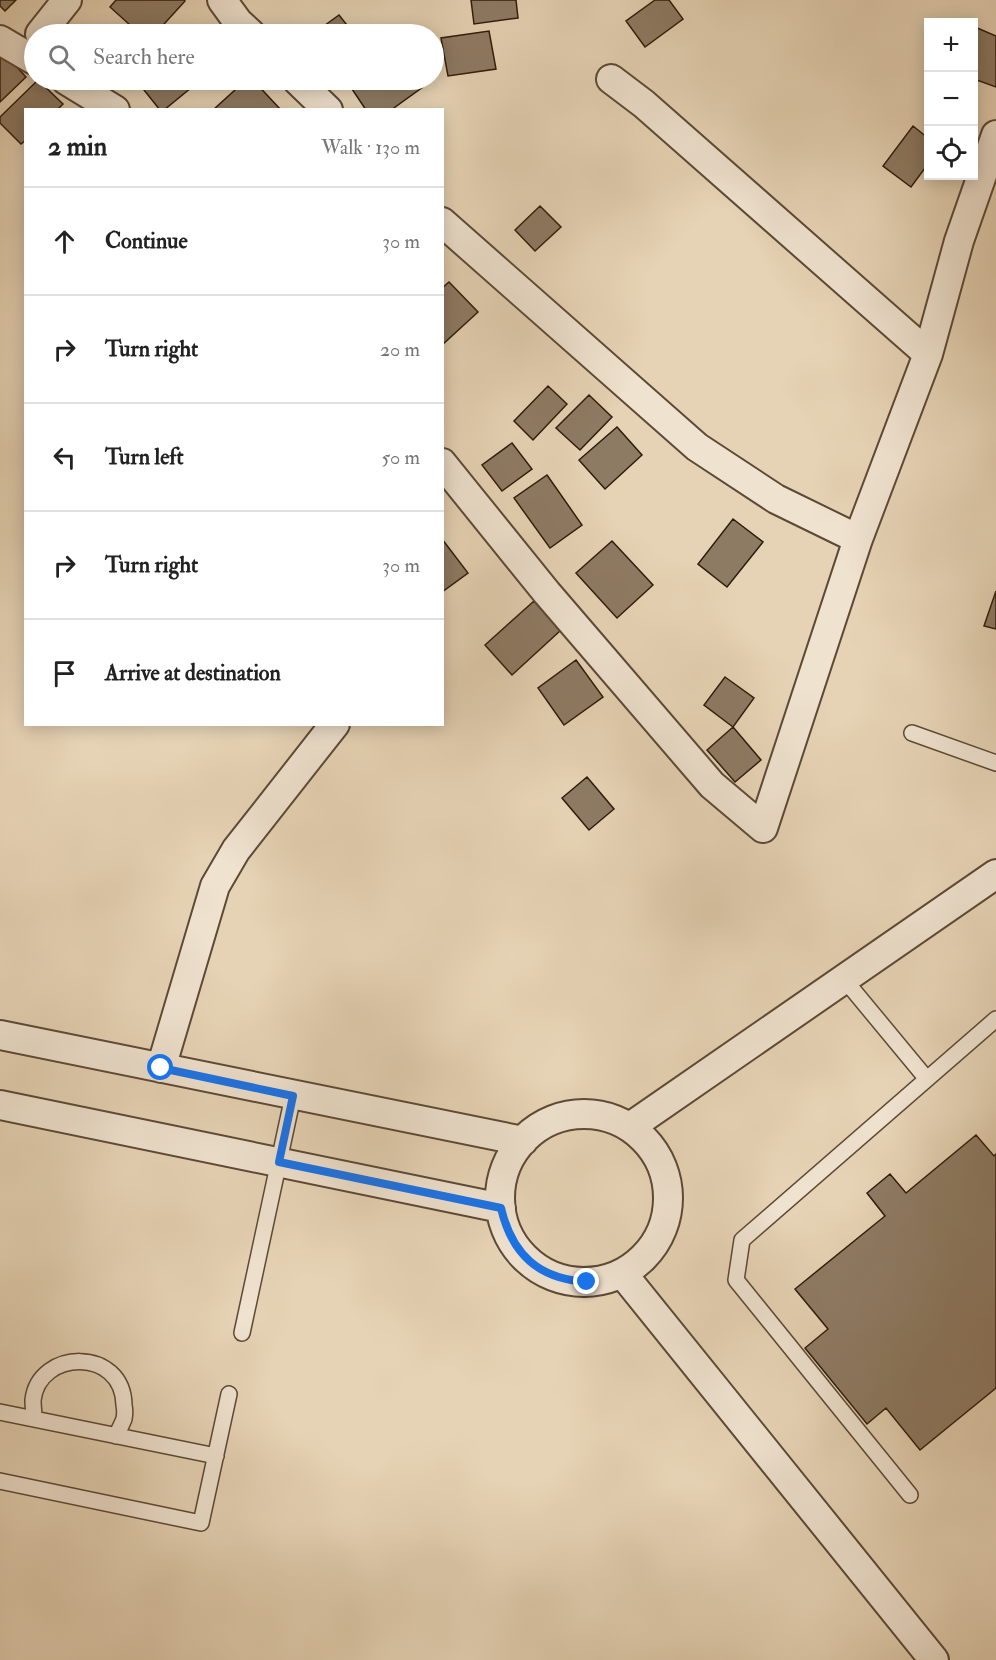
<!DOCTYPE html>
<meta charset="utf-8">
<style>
:root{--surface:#fff;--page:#f2f2f2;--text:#222;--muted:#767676;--line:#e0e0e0}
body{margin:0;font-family:"IM FELL Double Pica",serif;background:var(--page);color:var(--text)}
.controls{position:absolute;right:18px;top:18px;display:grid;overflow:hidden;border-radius:0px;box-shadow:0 3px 15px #0003}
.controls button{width:54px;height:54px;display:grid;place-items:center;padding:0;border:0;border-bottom:2px solid var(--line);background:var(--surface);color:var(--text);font:30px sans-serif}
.stop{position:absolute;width:18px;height:18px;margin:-14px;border:4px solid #1a73e8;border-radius:50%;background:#fff}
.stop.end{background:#1a73e8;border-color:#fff;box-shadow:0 2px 6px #0008}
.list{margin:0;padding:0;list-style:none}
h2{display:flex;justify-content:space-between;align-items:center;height:78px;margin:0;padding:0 24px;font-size:26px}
h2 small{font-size:20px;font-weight:400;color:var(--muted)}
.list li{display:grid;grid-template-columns:39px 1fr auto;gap:18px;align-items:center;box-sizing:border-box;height:108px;padding:0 24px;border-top:2px solid var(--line)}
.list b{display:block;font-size:22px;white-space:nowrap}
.list em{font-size:20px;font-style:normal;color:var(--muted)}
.icon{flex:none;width:33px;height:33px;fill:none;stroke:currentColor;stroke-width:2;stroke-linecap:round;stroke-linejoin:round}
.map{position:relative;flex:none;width:996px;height:1660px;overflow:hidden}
.search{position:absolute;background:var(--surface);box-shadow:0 3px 15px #0003;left:24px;top:24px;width:420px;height:66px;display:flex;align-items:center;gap:15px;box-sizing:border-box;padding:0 21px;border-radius:33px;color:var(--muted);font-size:22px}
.panel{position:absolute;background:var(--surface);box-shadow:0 3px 15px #0003;left:24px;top:108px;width:420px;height:618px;border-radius:0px}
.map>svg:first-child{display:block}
.building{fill:#8e7b64;stroke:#2f1b0c;stroke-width:1.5}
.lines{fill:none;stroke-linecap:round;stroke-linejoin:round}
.lane-casing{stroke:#5d4936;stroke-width:18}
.street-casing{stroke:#5d4936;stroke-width:32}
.lane{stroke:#efe2cf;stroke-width:15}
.street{stroke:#efe2cf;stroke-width:28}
.route{stroke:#1a73e8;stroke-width:8}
</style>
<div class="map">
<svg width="996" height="1660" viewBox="0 0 996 1660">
<rect width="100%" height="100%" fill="#e6d3b5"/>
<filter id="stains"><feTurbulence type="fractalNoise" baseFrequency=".00333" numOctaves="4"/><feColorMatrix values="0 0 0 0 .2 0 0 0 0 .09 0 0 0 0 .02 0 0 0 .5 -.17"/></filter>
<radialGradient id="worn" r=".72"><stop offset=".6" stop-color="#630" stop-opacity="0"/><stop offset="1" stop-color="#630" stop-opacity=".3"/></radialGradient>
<path class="building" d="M0 0H16L5 11 0 6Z
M116 0H184L185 1 155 34H140L110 7Z
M471 0H516L518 18 474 24Z
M655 0H669L683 19 645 47 626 21Z
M339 15 354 34H313Z
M975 27 996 36V87L974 79Z
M489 31 496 69 448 76 441 38Z
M0 49 26 77 0 102Z
M38 80 63 104 57 110H26V140L21 144 0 123V117Z
M136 80H194L197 83 164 110H160Z
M246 80H253L281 110H213Z
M353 80H424L427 84 391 110H366L348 83Z
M913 126 928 138V164L911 187 883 166Z
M540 206 561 227 535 251 515 230Z
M449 282 478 312 442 345V288Z
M548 386 567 404 533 440 514 421Z
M589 395 612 417 580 450 556 428Z
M617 427 642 455 605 489 579 460Z
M512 443 532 469 502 491 482 465Z
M547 475 582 525 550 548 514 498Z
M733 519 763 542 727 587 698 564Z
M442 539 468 573 442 592Z
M612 541 653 585 617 618 576 573Z
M996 591V629L984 626Z
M534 601 561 630 512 675 485 645Z
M576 660 603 697 564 725 538 688Z
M725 677 754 698 733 727 704 705Z
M733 727 761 760 735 782 707 750Z
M587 777 614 809 589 830 562 798Z
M976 1135 994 1156 996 1154V1388L920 1450 886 1408 867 1424 805 1348 828 1329 795 1289 885 1216 867 1193 890 1174 906 1193Z"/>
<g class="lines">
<defs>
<path id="lane" d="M912 733 996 763
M844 979 926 1078
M242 1333 293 1096
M0 1412 216 1456
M34 1419C34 1413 33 1406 33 1400 39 1349 123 1347 124 1405 125 1410 125 1414 124 1419 122 1424 119 1430 116 1436
M0 1481 201 1523 229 1394
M910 1495 736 1280 742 1240 996 1019"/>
<path id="street" d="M222 0 238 22 251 34
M40 34 67 0
M0 40 34 60
M611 79 644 104 928 354
M66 80 115 110
M297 80 328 110
M442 222 697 447 776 499 858 539
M442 463 547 593 712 785 763 828 858 539 928 354 959 241 996 135
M0 1035 523 1141
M161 1068 215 886 236 850 335 724
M0 1105 501 1208
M500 1198a84 84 0 1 1 168 0a84 84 0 1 1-168 0Z
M630 1127 996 874
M622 1273 934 1660"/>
</defs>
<use href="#lane" class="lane-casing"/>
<use href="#street" class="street-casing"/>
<use href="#lane" class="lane"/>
<use href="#street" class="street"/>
</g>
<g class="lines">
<path class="route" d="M161 1068 293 1096 279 1162 501 1208C512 1255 539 1279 587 1282"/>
</g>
<rect width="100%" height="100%" filter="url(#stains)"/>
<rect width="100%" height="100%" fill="url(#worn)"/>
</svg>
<div class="controls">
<button>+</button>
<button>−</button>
<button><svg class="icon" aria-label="locate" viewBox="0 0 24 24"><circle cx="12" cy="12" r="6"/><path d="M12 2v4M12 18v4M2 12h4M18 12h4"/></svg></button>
</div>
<div class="stop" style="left:161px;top:1068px"></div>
<div class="stop end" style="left:587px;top:1282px"></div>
<div class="search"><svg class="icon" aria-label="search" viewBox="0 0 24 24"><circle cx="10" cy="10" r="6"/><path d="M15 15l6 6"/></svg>Search here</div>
<section class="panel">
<h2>2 min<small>Walk · 130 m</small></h2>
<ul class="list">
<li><svg class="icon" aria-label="ahead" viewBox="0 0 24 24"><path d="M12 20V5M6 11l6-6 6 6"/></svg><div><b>Continue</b></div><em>30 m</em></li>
<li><svg class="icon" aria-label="right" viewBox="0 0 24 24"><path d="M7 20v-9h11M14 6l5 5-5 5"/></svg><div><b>Turn right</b></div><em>20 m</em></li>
<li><svg class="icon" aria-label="left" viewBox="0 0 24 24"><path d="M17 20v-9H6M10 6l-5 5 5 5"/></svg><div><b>Turn left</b></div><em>50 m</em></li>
<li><svg class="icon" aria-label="right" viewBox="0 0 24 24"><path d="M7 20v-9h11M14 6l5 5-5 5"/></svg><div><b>Turn right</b></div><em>30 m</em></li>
<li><svg class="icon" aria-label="arrive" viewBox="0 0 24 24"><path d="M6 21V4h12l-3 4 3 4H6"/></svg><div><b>Arrive at destination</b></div></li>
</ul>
</section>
</div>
